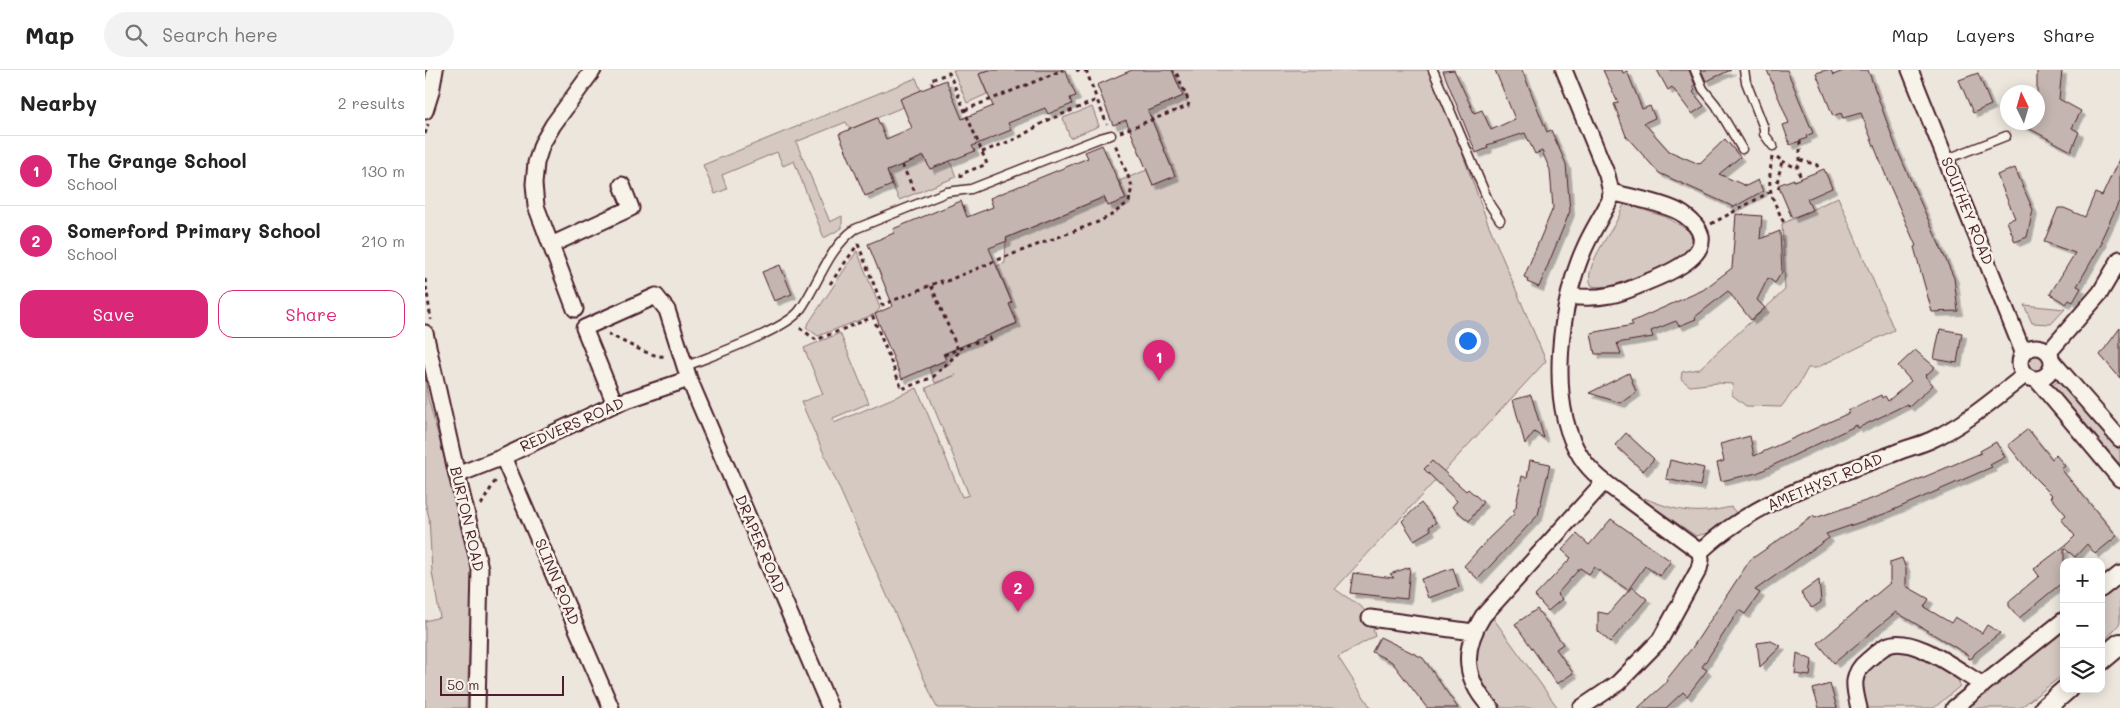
<!DOCTYPE html>
<meta charset="utf-8">
<style>
:root{--surface:#fff;--page:#f2f2f2;--text:#222;--muted:#767676;--line:#e0e0e0;--accent:#db2777}
body{margin:0;font-family:Mali,sans-serif;background:var(--page);color:var(--text)}
.controls{position:absolute;right:15px;bottom:15px;display:grid;overflow:hidden;border-radius:10px;box-shadow:0 2px 12px #0003}
.controls button{width:45px;height:45px;display:grid;place-items:center;padding:0;border:0;border-bottom:1px solid var(--line);background:var(--surface);color:var(--text);font:25px sans-serif}
.compass{position:absolute;left:1575px;top:15px;width:45px;height:45px;border-radius:50%;background:var(--surface);box-shadow:0 2px 12px #0003;rotate:355deg}
.scale{position:absolute;left:15px;bottom:12px;width:124px;box-sizing:border-box;padding-left:5px;border:2px solid #4a1f2b;border-top:0;font-size:14px;line-height:18px;white-space:nowrap;color:#4a1f2b;-webkit-text-stroke:4px #f7f3e8;paint-order:stroke}
.you{position:absolute;left:1042px;top:270px;width:18px;height:18px;margin:-12px;border:4px solid #fff;border-radius:50%;background:#1a73e8;box-shadow:0 0 0 8px #1a73e833}
.badge{display:grid;place-items:center;width:32px;height:32px;border-radius:50%;background:var(--accent);color:#fff;font-size:16px;font-weight:700}
.pin{position:absolute;translate:-50% -41px;filter:drop-shadow(0 1px 2px #0008)}
.pin::after{content:'';position:absolute;top:26px;width:18px;height:15px;background:inherit;clip-path:polygon(0 0,100% 0,50% 100%)}
.list{margin:0;padding:0;list-style:none}
h2{display:flex;justify-content:space-between;align-items:center;height:65px;margin:0;padding:0 20px;font-size:21px}
h2 small{font-size:16px;font-weight:400;color:var(--muted)}
.list li{display:grid;grid-template-columns:32px 1fr auto;gap:15px;align-items:center;box-sizing:border-box;height:70px;padding:0 20px;border-top:1px solid var(--line)}
.list b{display:block;font-size:19px;white-space:nowrap}
.list p{margin:0;font-size:16px;white-space:nowrap;color:var(--muted)}
.list em{font-size:16px;font-style:normal;color:var(--muted)}
.actions{display:flex;gap:10px;padding:15px 20px}
.actions a{flex:1;padding:11px 0;border:1px solid var(--accent);border-radius:15px;text-align:center;font-size:18px;color:var(--accent)}
.actions .main{background:var(--accent);color:#fff}
.icon{flex:none;width:28px;height:28px;fill:none;stroke:currentColor;stroke-width:2;stroke-linecap:round;stroke-linejoin:round}
.map{position:relative;flex:none;width:1695px;height:638px;overflow:hidden}
header{display:flex;align-items:center;gap:30px;box-sizing:border-box;height:70px;padding:0 25px;background:var(--surface);border-bottom:1px solid var(--line)}
header strong{font-size:24px}
nav{display:flex;gap:28px;margin-inline-start:auto;font-size:18px}
.search{width:350px;height:45px;background:var(--page);display:flex;align-items:center;gap:12px;box-sizing:border-box;padding:0 18px;border-radius:28px;color:var(--muted);font-size:19px}
main{display:flex}
aside{flex:1;background:var(--surface)}
.map>svg:first-child{display:block}
.green{fill:#d5c9c2;stroke:#907476}
.building{fill:#c4b5b0;stroke:#4a1f2b;filter:url(#shadow)}
.lines{fill:none;stroke-linecap:round;stroke-linejoin:round}
.service-casing{stroke:#4a1f2b;stroke-width:11}
.minor-casing{stroke:#4a1f2b;stroke-width:19}
.secondary-casing{stroke:#4a1f2b;stroke-width:24}
.path{stroke:#4a1f2b;stroke-width:3;stroke-dasharray:4 4;stroke-linecap:butt}
.service{stroke:#f7f3e8;stroke-width:8}
.minor{stroke:#f7f3e8;stroke-width:15}
.secondary{stroke:#f7f3e8;stroke-width:20}
.labels{text-anchor:middle;stroke-width:5;stroke-linejoin:round;paint-order:stroke}
.street-label{font-size:15px;fill:#4a1f2b;stroke:#f7f3e8}
</style>
<header>
<strong>Map</strong>
<div class="search"><svg class="icon" aria-label="search" viewBox="0 0 24 24"><circle cx="10" cy="10" r="6"/><path d="M15 15l6 6"/></svg>Search here</div>
<nav><a>Map</a><a>Layers</a><a>Share</a></nav>
</header>
<main>
<aside>
<h2>Nearby<small>2 results</small></h2>
<ul class="list">
<li><span class="badge">1</span><div><b>The Grange School</b><p>School</p></div><em>130 m</em></li>
<li><span class="badge">2</span><div><b>Somerford Primary School</b><p>School</p></div><em>210 m</em></li>
</ul>
<div class="actions"><a class="main">Save</a><a>Share</a></div>
</aside>
<div class="map">
<svg width="1695" height="638" viewBox="0 0 1695 638">
<defs>
<filter id="shadow"><feDropShadow dx="4.5" dy="4.5" stdDeviation="0" flood-color="#0004"/></filter>
</defs>
<rect width="100%" height="100%" fill="#ece6dd"/>
<filter id="ink" filterUnits="userSpaceOnUse"><feTurbulence type="fractalNoise" baseFrequency=".02" numOctaves="2"/><feDisplacementMap in="SourceGraphic" scale="10" xChannelSelector="R" yChannelSelector="G"/><feConvolveMatrix kernelMatrix="1 2 1 2 8 2 1 2 1" color-interpolation-filters="sRGB"/></filter>
<g filter="url(#ink)">
<path class="green" d="M528 0H564L554 4 562 24 542 33Z
M747 0H1004L1027 55 1062 151 1121 291 910 519C935 538 941 531 950 566L913 587 946 638H512L376 332 398 324 379 278 415 263 444 333 408 348 409 353 492 318 537 427 544 425 501 318 531 305 510 313 504 298 521 290 506 255 521 233 539 275 592 254 584 234 587 232 572 196 580 193 581 168 679 127 701 129 694 111 722 100 728 115 750 106 723 41 758 26Z
M491 8 496 21 478 37 425 59 421 52 371 72 405 152 417 146V158L399 168 369 91 358 96 352 82 297 105 302 119 290 124 278 95Z
M667 37 674 56 645 68 638 48Z
M499 86 505 99 525 91 531 107 474 130 462 101Z
M1413 127 1469 260 1391 298H1383L1374 314 1356 337 1321 336 1307 325 1308 314 1292 313 1265 316 1256 309 1257 302 1274 299 1360 220 1357 154Z
M1200 134 1241 147 1266 162 1268 174C1265 178 1262 184 1257 186 1239 199 1189 221 1167 216 1156 200 1186 163 1193 148 1196 143 1196 138 1200 134Z
M432 181 455 238 450 244 393 266 381 257Z
M1599 235 1640 239 1626 254 1607 253Z
M1602 292a9 9 0 1 1 18 0a9 9 0 1 1-18 0Z
M0 307 3 328 34 442 47 500 42 638H0V551L15 547 7 502 4 447 0 432Z
M1634 310 1695 381V397L1626 317Z
M1219 428C1254 442 1270 445 1306 437L1313 445 1283 463 1271 466 1224 434Z
M1695 513V553L1676 575V528Z
M1068 548 1133 638H1078C1044 616 1045 577 1068 548Z
M1639 558V604L1595 638H1538Z
M1469 580 1487 582 1532 606 1535 616 1509 638H1441L1437 617 1439 604Z"/>
<path class="building" d="M564 0H640L651 26 645 28 647 34 623 44 620 38 583 53 586 60 547 76 550 81 505 99 499 86 462 101 467 115 440 126 414 64 452 48 461 69 487 58 475 29 521 10 537 49 568 36 554 4Z
M707 0H747L758 26 723 41 750 106 728 115 701 50 688 55 672 15Z
M1029 0 1049 43 1057 40 1066 60 1090 49 1070 0H1097L1122 62 1126 60 1141 94 1145 141 1114 217 1102 212 1103 209 1099 207 1128 138 1125 100 1117 81 1110 84 1100 63 1062 75 1063 78 1051 83 1018 1Z
M1178 0H1197L1198 3 1202 1 1217 39 1225 36 1230 48 1219 53 1244 81 1274 94 1300 69 1315 87 1294 104 1321 116 1333 110 1338 121 1309 137 1234 103 1201 66 1189 34 1193 33Z
M1232 0H1264L1270 15 1268 16 1270 20 1268 22 1279 36 1267 44 1247 17 1243 20Z
M1276 0H1306L1281 11Z
M1342 0H1362L1388 63 1381 66 1382 68 1365 75 1358 55 1364 53Z
M1401 0H1406L1408 5 1421 0H1443L1471 77 1529 208 1533 241 1507 242 1489 177 1491 176 1465 116 1436 43 1418 48 1416 43 1408 46 1391 3Z
M1612 0H1637L1634 29 1656 41 1647 58 1654 62 1646 81 1592 52H1612Z
M1553 3 1566 35 1548 43 1534 10Z
M677 75 701 129 683 136 679 127 581 168 582 171 564 178 587 233 584 234 592 253 518 284 521 290 477 309 450 244 468 236 443 174 469 163 468 159 536 131 542 147 568 137 565 128 663 88 660 82Z
M1695 87V129L1676 170 1678 171 1652 216 1656 218 1648 232 1644 230 1641 234 1625 224 1650 183 1619 172 1633 138H1639L1660 147 1670 123 1677 126Z
M1590 98 1608 140 1602 167 1590 172 1582 151 1590 148 1572 105Z
M1399 99 1407 118 1382 129 1387 140 1367 148 1353 115 1369 109V111Z
M1311 144 1337 146 1335 169 1355 161 1357 202 1350 213 1343 208 1332 230 1340 238 1326 250 1303 221 1270 247 1271 249 1254 256 1251 251 1226 261 1228 267 1192 273 1196 284H1170L1166 263 1208 255 1206 252 1278 220 1307 198Z
M355 195 367 224 349 231 337 202Z
M1695 258V308L1675 285Z
M1515 259 1537 263 1532 293 1509 289Z
M1490 280 1510 297 1500 306 1508 315 1484 337 1482 334 1433 358 1432 355 1332 403 1296 411 1292 393 1299 391 1295 374 1325 366 1329 386 1424 343 1423 341 1456 325 1457 328 1460 326 1463 331 1486 311 1473 296Z
M1204 303 1211 322 1196 333 1164 323Z
M1106 325 1119 368 1109 362 1100 374 1088 330Z
M1603 359 1627 389 1631 385 1640 396 1636 399 1692 466 1670 484 1662 474 1650 487 1639 478V511L1594 548 1584 536V531L1614 506 1609 499 1642 474 1650 466 1636 449 1641 445 1626 427 1628 426 1605 403 1583 375Z
M1201 363 1229 389 1218 401 1190 375Z
M1571 372 1580 387 1565 395 1567 397 1459 444 1401 464 1404 468 1330 520 1335 523 1320 544 1314 540 1277 597 1282 600 1262 626 1258 622 1241 638H1213L1243 611 1242 609 1267 578 1325 490 1388 446 1390 448 1452 427 1556 383 1555 381Z
M1105 390 1125 394 1113 445 1053 509 1039 496 1064 468 1090 443 1088 441 1092 436 1091 435 1097 406 1102 408Z
M1245 390 1279 398 1275 416 1241 409Z
M1007 391 1041 421 1043 419 1058 432 1044 451 1027 437 1032 431 999 399Z
M996 433 1011 452 1004 457 1006 460 989 470 977 451Z
M1186 449 1246 491 1235 506 1220 496 1203 520 1169 497 1164 504 1155 498 1132 524 1137 529 1123 541 1110 526 1146 488 1137 480 1152 464 1164 475Z
M1477 488 1481 499V516L1504 529 1499 537 1526 553 1530 547 1557 563 1562 555 1575 563 1550 583 1547 588 1544 589 1543 585 1471 542 1409 593 1393 573 1465 513V492Z
M985 497 982 529 925 523 928 503 969 508 965 504Z
M1028 498 1034 517 1003 528 996 509Z
M1394 510 1396 532 1387 538 1376 523Z
M1207 517 1222 529 1185 572 1173 561V542L1183 544Z
M1112 539 1138 574 1131 579 1148 603 1132 614 1090 554Z
M955 567 998 588 1033 638H1002L967 592 947 582Z
M1346 571 1356 576 1335 597 1332 573Z
M1372 583 1387 590 1385 606 1370 604Z
M1405 614 1412 638H1394L1388 619Z"/>
<g class="lines">
<defs>
<path id="service" d="M1008 0 1065 135 1075 150
M1270 0 1278 19 1291 35 1317 79
M1319 0 1321 12 1339 58V64L1348 76
M1522 89 1581 66
M259 297C285 286 361 260 375 240 394 213 402 180 430 159L522 122 546 119 675 68 686 65"/>
<path id="minor" d="M1139 0 1182 105 1186 122 1185 130C1177 146 1167 161 1160 177 1135 231 1121 334 1156 387 1168 406 1189 419 1207 432 1230 449 1252 465 1275 482
M1485 0 1598 282
M0 41 6 22 10 0
M126 175 206 138 197 115
M1144 226C1158 228 1171 228 1186 225 1198 223 1210 217 1222 212 1250 201 1304 177 1259 145 1245 134 1204 127 1186 122
M150 239 111 136 109 114 111 93 117 74 128 55 168 0
M0 263 32 405 55 498 52 638
M1595 293a16 16 0 1 1 32 0a16 16 0 1 1-32 0Z
M1624 282 1675 223 1695 189
M1627 291 1695 369
M1611 309 1695 409
M190 334 159 258 231 226 242 240 264 309 405 638
M78 387 186 638
M32 405 78 387 190 334 264 309
M1676 519 1695 504
M945 548 1048 562
M1066 638C1038 609 1037 579 1058 546L1179 412
M1156 638 1193 613 1235 570 1274 499 1276 490 1275 482C1328 431 1403 408 1470 383 1482 378 1495 375 1506 370 1541 354 1570 328 1600 305
M1434 638C1429 618 1425 604 1443 590 1449 585 1455 579 1461 576 1487 563 1535 602 1558 615
M1529 638 1639 550"/>
<path id="secondary" d="M1676 590 1695 574
M1620 638 1642 619"/>
</defs>
<use href="#service" class="service-casing"/>
<use href="#minor" class="minor-casing"/>
<use href="#secondary" class="secondary-casing"/>
<path class="path" d="M651 0 660 1
M661 0 672 30
M508 16 506 10 524 3 562 94 536 104V111
M540 40 638 0
M695 62 763 36 764 32 751 2H748
M0 64 3 54
M1375 71V90L1372 98 1376 108
M557 82 593 68 621 51 672 30 682 54
M1347 87C1342 121 1345 123 1359 153
M1352 87 1357 91 1352 113 1354 118
M1375 90 1392 95 1394 101
M1357 91 1372 98
M477 95 490 122
M1286 154 1345 122
M433 174 457 235 516 211 517 213 580 187 673 152 685 146 704 132 707 116 690 74
M0 209 6 250
M405 214 433 174
M375 258 391 270 448 247 477 319 508 307 534 282 506 215
M183 264C197 270 227 289 242 286
M519 285 550 272 555 273 565 269 564 265
M56 435 72 408"/>
<use href="#service" class="service"/>
<use href="#minor" class="minor"/>
<use href="#secondary" class="secondary"/>
</g>
</g>
<g class="labels">
<g class="street-label">
<text transform="translate(1542 141) rotate(68)" y="5">SOUTHEY ROAD</text>
<text transform="translate(147 355) rotate(-24)" y="5">REDVERS ROAD</text>
<text transform="translate(1400 412) rotate(-23)" y="5">AMETHYST ROAD</text>
<text transform="translate(42 449) rotate(77)" y="5">BURTON ROAD</text>
<text transform="translate(335 474) rotate(67)" y="5">DRAPER ROAD</text>
<text transform="translate(132 512) rotate(67)" y="5">SLINN ROAD</text>
</g>
</g>
</svg>
<div class="controls">
<button>+</button>
<button>−</button>
<button><svg class="icon" aria-label="layers" viewBox="0 0 24 24"><path d="M12 4l9 5-9 5-9-5zM3 14l9 5 9-5"/></svg></button>
</div>
<svg class="compass" viewBox="-18 -18 36 36"><path d="M0-13l5 13h-10z" fill="#e53935"/><path d="M0 13l5-13h-10z" fill="#767676"/></svg>
<div class="scale">50 m</div>
<div class="you"></div>
<div class="pin badge" style="left:734px;top:311px">1</div>
<div class="pin badge" style="left:593px;top:542px">2</div>
</div>
</main>
